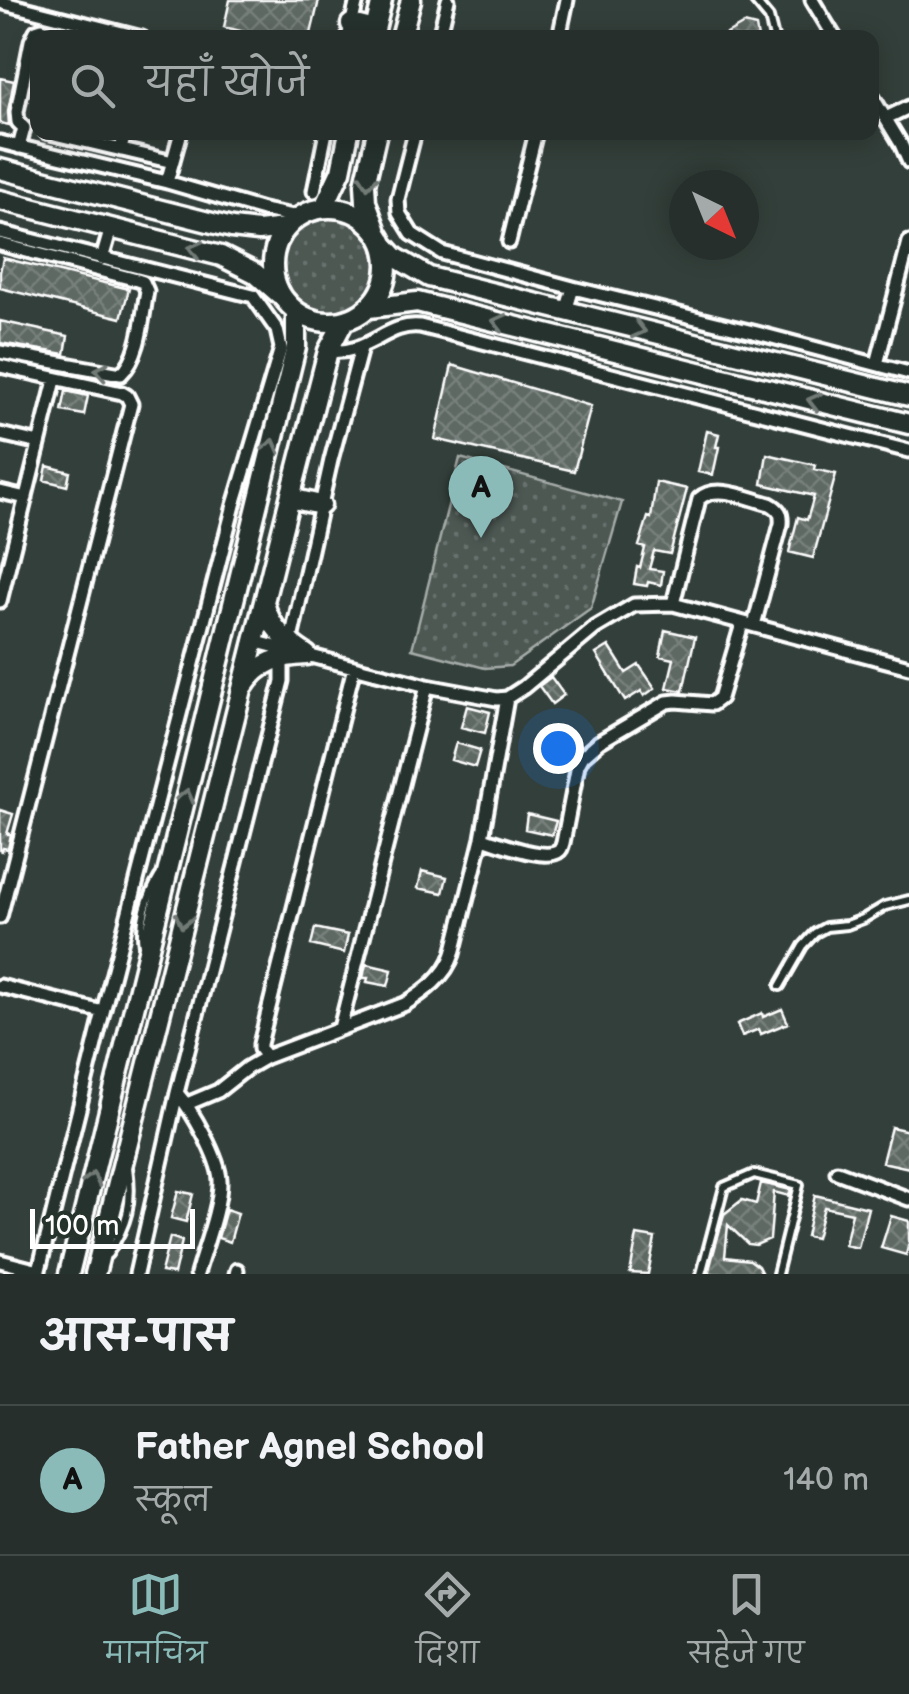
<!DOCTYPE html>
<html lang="hi">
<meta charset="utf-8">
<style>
:root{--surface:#262f2c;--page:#323b38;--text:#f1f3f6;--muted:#a4a9a9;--line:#424a48;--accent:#8bbbb9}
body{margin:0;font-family:"Balsamiq Sans","Playpen Sans Deva",sans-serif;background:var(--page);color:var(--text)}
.compass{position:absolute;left:669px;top:170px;width:90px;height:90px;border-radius:50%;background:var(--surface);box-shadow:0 5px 25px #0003;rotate:137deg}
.scale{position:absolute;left:30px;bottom:25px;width:165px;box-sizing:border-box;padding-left:10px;border:5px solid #fff;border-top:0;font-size:28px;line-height:35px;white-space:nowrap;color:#fff;-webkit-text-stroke:8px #26332d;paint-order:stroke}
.you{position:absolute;left:558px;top:748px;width:35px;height:35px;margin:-25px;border:8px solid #fff;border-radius:50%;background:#1a73e8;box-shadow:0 0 0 15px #1a73e833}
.badge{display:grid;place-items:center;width:65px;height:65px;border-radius:50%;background:var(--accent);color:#111;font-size:32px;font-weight:700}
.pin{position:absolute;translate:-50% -82px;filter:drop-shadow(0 2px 5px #0008)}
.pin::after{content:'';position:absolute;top:52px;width:35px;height:30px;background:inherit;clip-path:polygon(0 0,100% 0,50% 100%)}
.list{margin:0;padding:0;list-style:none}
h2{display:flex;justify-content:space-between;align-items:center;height:130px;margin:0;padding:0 40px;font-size:42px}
h2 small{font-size:32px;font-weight:400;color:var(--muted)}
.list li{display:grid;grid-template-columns:65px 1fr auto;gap:30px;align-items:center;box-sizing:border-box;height:150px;padding:0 40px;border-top:2px solid var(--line)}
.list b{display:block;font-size:38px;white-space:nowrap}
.list p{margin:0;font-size:32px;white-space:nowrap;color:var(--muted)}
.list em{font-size:32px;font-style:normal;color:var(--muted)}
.icon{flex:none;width:55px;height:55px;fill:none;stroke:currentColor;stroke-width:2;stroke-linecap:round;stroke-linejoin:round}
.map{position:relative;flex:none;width:909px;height:1274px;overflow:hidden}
.search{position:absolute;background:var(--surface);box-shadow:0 5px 25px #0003;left:30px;right:30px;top:30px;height:110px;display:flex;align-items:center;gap:25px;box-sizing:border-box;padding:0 35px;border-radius:20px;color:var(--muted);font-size:38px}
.sheet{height:280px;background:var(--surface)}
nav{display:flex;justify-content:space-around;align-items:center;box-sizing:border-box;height:140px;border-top:2px solid var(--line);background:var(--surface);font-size:28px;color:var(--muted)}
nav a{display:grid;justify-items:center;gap:5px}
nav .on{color:var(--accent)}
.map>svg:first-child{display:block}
.park{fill:url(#park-dots);stroke:#a6aca9;stroke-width:2.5}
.building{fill:url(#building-cross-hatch);stroke:#fff;stroke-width:2.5}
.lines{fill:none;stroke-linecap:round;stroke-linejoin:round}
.lane-casing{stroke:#fff;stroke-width:14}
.street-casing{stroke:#fff;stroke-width:19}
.secondary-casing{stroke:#fff;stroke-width:25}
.lane{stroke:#26332d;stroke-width:6}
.street{stroke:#26332d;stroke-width:11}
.secondary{stroke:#26332d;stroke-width:18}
.oneway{stroke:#727a76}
</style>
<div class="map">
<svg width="909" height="1274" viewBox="0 0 909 1274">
<defs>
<pattern id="park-dots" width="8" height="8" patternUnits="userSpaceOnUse" patternTransform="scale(2.5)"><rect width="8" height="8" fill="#4d5853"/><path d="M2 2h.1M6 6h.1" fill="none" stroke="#68716d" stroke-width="1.8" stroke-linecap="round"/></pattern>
<pattern id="building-cross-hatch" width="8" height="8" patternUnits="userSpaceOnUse" patternTransform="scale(2.5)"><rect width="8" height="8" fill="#5f6964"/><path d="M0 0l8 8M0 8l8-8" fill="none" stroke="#77807b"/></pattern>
</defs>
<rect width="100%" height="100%" fill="#333f3a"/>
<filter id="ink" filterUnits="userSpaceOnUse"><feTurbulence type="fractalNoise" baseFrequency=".01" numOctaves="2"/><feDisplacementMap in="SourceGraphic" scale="20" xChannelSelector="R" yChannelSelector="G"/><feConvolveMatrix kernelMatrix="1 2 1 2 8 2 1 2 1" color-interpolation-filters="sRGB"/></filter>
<g filter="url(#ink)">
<path class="park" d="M282 265a47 47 0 1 1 94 0a47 47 0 1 1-94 0Z
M460 458 622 502 591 608 510 666 485 668 412 649Z"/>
<path class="building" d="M230 0H319L310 38H270L224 27Z
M744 24 756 27 758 38H720Z
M0 78 14 81 8 111 9 125 0 123Z
M3 258 129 289 121 318 0 288V272Z
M0 321 68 336 65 354 0 343Z
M452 365 591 406 574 471 435 439Z
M66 391 88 396 84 415 62 411Z
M707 431 719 434 716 447H719L713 475 698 472Z
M767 454 815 465 814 469 836 474 813 558 789 552 798 517 807 520 814 496 762 484Z
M47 466 70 472 67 486 44 480Z
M656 482 687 489 670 554 654 551 649 569 663 571 661 585 648 582 647 586 634 584 637 567 640 568 645 548 639 546 648 517 651 518Z
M665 630 695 637 683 691 667 688 674 659 660 656Z
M609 646 626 673 639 665 655 688 644 696 641 691 625 701 596 654Z
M551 677 564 695 552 704 539 686Z
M467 706 490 712 485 733 461 727Z
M456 743 480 750 475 767 451 760Z
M0 810 13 814 7 834H11L8 849 3 848 2 851 0 850Z
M527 814 556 821 552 835 525 829Z
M422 871 447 877 443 893 418 888Z
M315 928 348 935 344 953 311 945Z
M366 964 392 970 388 986 367 982 368 978H363Z
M782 1009 788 1023 761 1034 759 1029 742 1036 737 1024 762 1013 763 1017Z
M891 1127 909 1131V1168L882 1162Z
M761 1183 791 1190 789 1196 774 1192 770 1239 756 1245 748 1244 728 1225 725 1257 750 1260 758 1266 762 1274H708L724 1214 742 1200 756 1204Z
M178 1191 193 1194 186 1222 171 1218Z
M815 1195 868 1208 858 1248 845 1245 852 1213 824 1207 816 1238 806 1236Z
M226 1209 238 1213 230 1242 218 1238Z
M891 1216 909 1221V1243L906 1255 881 1248Z
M637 1235 655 1238 648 1274 630 1273Z
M170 1237 182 1241 174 1274 161 1272Z"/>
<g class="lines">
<defs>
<path id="lane" d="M754 0 769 18 774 38
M143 945C139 922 147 897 159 877
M780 986 803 946 815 933 826 927 847 925 863 919 885 906 909 900
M108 1254C128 1224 133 1203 128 1167
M701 1274 724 1187 754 1174 799 1185 777 1274"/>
<path id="street" d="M812 0 835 38
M0 2 142 38
M348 38 357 0
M439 38 448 0
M559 38 567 0
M872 96 901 144 909 162
M886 118 909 107
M46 132 173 162
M415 132 398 199 399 213 412 234 442 253 573 288
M0 142 167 182 263 210 298 217
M19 147 24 128 18 122 17 112 31 41 36 31 42 29 77 38
M121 150 125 132
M167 182 181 132
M314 191 326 132
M0 232 253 296 277 330 281 348 234 505 103 1012 38 1274
M509 242 536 132
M0 244 137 280 143 282 147 291C142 317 141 355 121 374L0 352
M102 259 111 228
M566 311 573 288 757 333 909 373
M328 351C368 356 387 322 420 326L909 451
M877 364 909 242
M0 366 122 393 127 396 131 404 0 917
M0 434 39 443
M0 492 26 498
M0 601 55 380
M673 604 699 499C716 483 749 499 770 504 779 509 782 513 781 524L754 625
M253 641 427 686 497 699 507 698 524 687 595 628 634 605 673 604 909 667
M290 644 331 460 361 348
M354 667 260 1044V1049L266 1057 405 1004C424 992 446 976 453 954L482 838 507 698
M482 838C498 842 547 863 560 850 562 848 562 845 563 843L578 765 583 756 599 742 667 702 676 701 712 704 720 698 742 624
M0 986 103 1012
M340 1028 427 686
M177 1093C192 1110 219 1158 220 1180 221 1205 204 1249 197 1274
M187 1104 218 1091 247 1068 266 1057
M837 1172 909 1199
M0 1261 39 1271
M136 1274 177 1093 282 681V656
M236 1274 237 1270"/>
<path id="secondary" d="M351 24 375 30
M373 38 382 0
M401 38 411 0
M0 169 232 228 258 231 285 228
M0 200 221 256 255 273 279 294
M324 207 341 171 349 132
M273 265a57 57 0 1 1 114 0a57 57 0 1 1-114 0Z
M376 229 366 202 365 184 377 132
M384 245 395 257 429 277 909 396
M369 308 417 302 909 424
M290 498 321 505
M264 602C270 628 286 641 307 655
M244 686C260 661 280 656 307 655
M69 1274 296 347V312
M95 1274 290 498 328 351 344 321"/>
</defs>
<use href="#lane" class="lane-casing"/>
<use href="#street" class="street-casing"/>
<use href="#secondary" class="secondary-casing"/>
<use href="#lane" class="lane"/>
<use href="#street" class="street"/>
<use href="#secondary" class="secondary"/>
</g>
<defs><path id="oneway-chevron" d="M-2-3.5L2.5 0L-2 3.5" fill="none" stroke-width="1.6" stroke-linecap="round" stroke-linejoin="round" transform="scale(2.5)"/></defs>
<g class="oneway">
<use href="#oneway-chevron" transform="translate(368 182) rotate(95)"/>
<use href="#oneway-chevron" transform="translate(195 249) rotate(-166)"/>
<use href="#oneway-chevron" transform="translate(499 322) rotate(-166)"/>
<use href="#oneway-chevron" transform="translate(639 330) rotate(14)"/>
<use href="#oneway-chevron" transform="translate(101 371) rotate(-170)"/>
<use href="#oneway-chevron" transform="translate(814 401) rotate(-166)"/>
<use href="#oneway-chevron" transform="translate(272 446) rotate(-76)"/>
<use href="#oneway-chevron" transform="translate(186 796) rotate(-76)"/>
<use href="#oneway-chevron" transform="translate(183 921) rotate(104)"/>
<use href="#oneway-chevron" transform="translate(92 1179) rotate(-76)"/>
</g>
</g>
</svg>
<svg class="compass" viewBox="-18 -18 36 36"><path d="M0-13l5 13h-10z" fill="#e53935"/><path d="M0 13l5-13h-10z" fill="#a4a9a9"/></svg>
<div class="scale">100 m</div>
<div class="you"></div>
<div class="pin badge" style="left:481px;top:538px">A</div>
<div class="search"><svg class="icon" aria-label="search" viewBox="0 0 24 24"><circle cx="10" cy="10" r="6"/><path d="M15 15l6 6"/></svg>यहाँ खोजें</div>
</div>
<section class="sheet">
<h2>आस-पास<small></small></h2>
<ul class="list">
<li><span class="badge">A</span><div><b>Father Agnel School</b><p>स्कूल</p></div><em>140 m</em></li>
</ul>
</section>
<nav>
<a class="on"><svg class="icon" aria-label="map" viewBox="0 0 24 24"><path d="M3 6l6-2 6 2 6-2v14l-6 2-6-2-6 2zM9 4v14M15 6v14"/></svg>मानचित्र</a>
<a><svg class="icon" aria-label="directions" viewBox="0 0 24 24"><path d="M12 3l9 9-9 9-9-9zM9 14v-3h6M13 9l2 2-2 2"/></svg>दिशा</a>
<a><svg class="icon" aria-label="saved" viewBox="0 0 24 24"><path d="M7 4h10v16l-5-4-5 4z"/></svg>सहेजे गए</a>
</nav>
